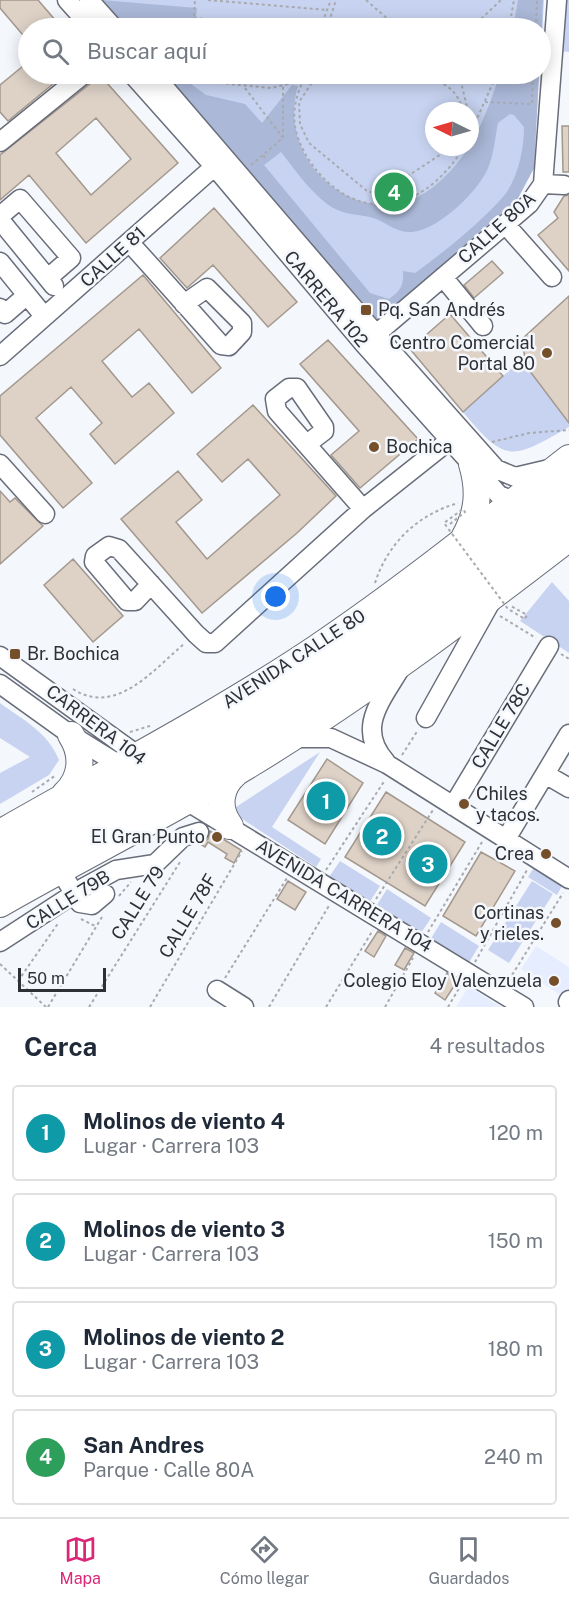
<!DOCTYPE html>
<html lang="es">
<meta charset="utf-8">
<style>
:root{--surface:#fff;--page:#f6f6f7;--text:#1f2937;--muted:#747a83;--line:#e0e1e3;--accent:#db2777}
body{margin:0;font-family:"Public Sans",sans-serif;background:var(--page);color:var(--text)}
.compass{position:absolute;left:425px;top:102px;width:54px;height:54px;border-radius:50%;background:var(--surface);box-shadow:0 3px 15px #0003;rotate:275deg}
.scale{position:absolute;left:18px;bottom:15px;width:88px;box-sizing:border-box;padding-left:6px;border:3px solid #2e3035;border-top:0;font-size:16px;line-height:21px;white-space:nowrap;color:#2e3035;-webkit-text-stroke:4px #f4f7fc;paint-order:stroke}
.you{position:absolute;left:276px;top:597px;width:21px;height:21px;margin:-15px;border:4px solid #fff;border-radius:50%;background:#1a73e8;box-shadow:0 0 0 9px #1a73e833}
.badge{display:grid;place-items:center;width:39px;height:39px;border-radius:50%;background:var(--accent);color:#fff;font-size:20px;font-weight:700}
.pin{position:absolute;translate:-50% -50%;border:3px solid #fff;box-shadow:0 2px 6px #0006}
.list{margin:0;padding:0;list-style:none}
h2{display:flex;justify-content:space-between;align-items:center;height:78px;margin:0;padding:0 24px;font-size:26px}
h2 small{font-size:20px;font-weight:400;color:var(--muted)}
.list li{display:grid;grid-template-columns:39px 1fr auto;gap:18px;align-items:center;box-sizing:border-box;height:96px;margin:0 12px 12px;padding:0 12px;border:2px solid var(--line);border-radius:6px}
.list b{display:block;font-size:22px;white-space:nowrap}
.list p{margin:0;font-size:20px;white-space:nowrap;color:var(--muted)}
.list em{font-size:20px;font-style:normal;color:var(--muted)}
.icon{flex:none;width:33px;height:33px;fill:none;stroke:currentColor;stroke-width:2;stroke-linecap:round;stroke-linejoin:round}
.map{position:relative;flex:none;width:569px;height:1007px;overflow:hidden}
.search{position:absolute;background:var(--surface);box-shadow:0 3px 15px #0003;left:18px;right:18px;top:18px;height:66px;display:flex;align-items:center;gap:15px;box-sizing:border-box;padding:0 21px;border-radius:33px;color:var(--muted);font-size:22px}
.sheet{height:510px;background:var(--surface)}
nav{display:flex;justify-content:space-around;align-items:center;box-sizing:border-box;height:84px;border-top:2px solid var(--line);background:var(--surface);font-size:16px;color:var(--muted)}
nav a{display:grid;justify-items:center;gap:3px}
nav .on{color:var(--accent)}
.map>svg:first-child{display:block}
.built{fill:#e6edfe}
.green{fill:#c7d3f0;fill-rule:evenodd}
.forest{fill:#abb8d7;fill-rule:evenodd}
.building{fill:#ded2c7;stroke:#a3988e;stroke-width:1.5;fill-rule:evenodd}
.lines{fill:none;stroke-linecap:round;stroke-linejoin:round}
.minor-casing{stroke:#686d79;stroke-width:21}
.highway-casing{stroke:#686d79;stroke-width:28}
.path{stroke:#a8aaaf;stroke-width:2;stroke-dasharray:3 3;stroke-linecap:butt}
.minor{stroke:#fff;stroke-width:18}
.highway{stroke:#fff;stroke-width:26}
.path-bridge{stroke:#a8aaaf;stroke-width:2;stroke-dasharray:3 3;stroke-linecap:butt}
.poi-dot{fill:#744f2a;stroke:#f4f7fc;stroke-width:2}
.labels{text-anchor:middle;stroke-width:5;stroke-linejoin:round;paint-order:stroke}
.street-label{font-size:18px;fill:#2e3035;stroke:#f4f7fc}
.poi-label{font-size:18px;fill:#2e3035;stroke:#f4f7fc;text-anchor:end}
</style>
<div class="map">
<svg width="569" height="1007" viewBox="0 0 569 1007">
<rect width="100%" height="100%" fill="#f4f7fc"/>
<path class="built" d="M536 946 569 967V992L565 998 521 969Z
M469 986V987L501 1007H456Z"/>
<path class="green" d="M101 0H544L541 53 540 28H125Z
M564 0H569V52L560 51Z
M163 74H539L534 168 517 200 378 320ZM434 111H470V147H434Z
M527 366 569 420V427C512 459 507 465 463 412L512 368Z
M552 582 569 601V653L520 621Z
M0 703C23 720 48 732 59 760L49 775 0 804V773L30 757 0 738Z
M320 752 272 827 321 859 316 867 230 811Z
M340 861 380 886 367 906 327 880Z
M535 866 563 884 557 895 528 877Z
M532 881 553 894 509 963 488 950Z
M387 889 431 918 419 936 375 908Z
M441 922 479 946 468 964 430 940Z"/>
<path class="forest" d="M101 0 197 8 195 28H125Z
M518 0H543L541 48 540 28H513Z
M163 74H192L191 84 206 95 245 104 262 123 292 85 298 86C273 167 371 243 438 183 473 153 485 117 500 74H539L534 168 517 200 378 320ZM510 114 514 115 524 127C524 149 518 179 503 197 481 222 443 253 415 273L403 271C404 285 401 291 389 299L370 293 264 165 281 152C295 170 308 189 327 204 340 214 354 214 370 217 383 220 395 232 408 232 435 234 479 191 488 168 494 154 495 138 498 123Z"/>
<path class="building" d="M0 0H38L56 21 47 28H28V41L0 8Z
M28 62V74H65L8 121 0 112V85Z
M95 74H99L178 163 86 243 29 175 0 200V155L91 83ZM96 118 131 159 91 195 56 153Z
M562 126H569V172H563Z
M569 195V271L538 235 558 218 554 212 564 196Z
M214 208 297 302 268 327 213 265 187 288 160 258Z
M492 261 503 273 474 298 464 285Z
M143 275 221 368 192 393 139 329 102 361 132 397 149 383 174 413 115 464 90 434 102 423 71 387 36 418 92 483 63 508 0 435V396Z
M569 296V423L526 366 522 339Z
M450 314 503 376 463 412 410 349Z
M328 340 418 439 360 488 331 455 359 431 300 364Z
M253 405 336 496 297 533 202 613 121 519 178 471 202 500 176 522 207 559 280 495 248 459 222 482 197 454Z
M0 491 10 502 15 498 43 526 0 564Z
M73 559 123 616 93 642 44 585Z
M327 759 363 783 325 844 288 820Z
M386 792 465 842 425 906 345 857Z
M210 831 241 850 234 863 225 858 227 854 208 842 205 847 200 844 208 839Z
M481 852 515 871 476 936 443 916Z
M288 881 306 892 295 910 277 899Z
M378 931 386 936 374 957 365 951Z
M405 948 414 953 404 970 395 965Z
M447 973 458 980 445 1000 435 993Z"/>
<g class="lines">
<defs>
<path id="minor" d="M67 0 92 28
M89 0 114 28
M132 74 214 166 364 344 491 486 499 495 521 504
M153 74 376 334 496 469 515 477 549 469
M0 142 84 74
M543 184 564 185
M0 216 20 199 71 258 48 278
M0 220 54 286
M505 224 552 277
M129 242C160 276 190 310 221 345L229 346 242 332V323L207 288 184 304
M0 262 44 316
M443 277 483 326
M0 308 5 314 27 295
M368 341 529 204 543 184 557 0
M0 356 223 159
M307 444 324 431V427L297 388H289L275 399 277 411 363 509
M0 464 45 514
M151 584 135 601H127L94 562 95 556 109 546 119 549 196 634 206 643H215L363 509 451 439
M0 656 147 762
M0 684 71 735 129 771
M426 718 493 598
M292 738H331L387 764 569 879
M386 762C355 728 382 700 401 667
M545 774 569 788
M180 797 524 1007
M453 806 549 646
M506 839 569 734
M60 870 80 903 92 905 105 894
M0 942 83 888 116 870 155 864 183 837 199 832
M217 990 244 1007
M568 1002 569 1000"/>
<path id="highway" d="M464 538C478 513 480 491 472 464
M65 794C82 778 84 755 71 735
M230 826C217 809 219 787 236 773
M0 833C106 772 217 715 318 647 405 588 487 522 569 458
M0 857 294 689 335 662 569 484
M0 879 286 718 417 627 569 512
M0 904C80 858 163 817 242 769 357 700 464 619 569 538"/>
</defs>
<use href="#minor" class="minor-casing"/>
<use href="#highway" class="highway-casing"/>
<path class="path" d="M208 0 327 10
M366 0 390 21 407 28
M194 18 318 28
M127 20 134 28
M193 28 195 0
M320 28 331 0
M327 28 336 0
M358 28 375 25 400 27
M459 28 481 19 501 0
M509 28 514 0
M536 28 537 0
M307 74C298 89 292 108 295 126 301 162 338 203 376 204 415 206 445 178 464 147
M327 74 313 81 299 102 300 124 309 143 367 191 375 193 385 191 452 147
M367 74C401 76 453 68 463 111
M459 74 468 111
M178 79 271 88 288 84 298 74
M188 81 189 74
M245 88 283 138
M485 102 532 104 533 74
M470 134 497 74
M265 158 263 155 283 138V86
M251 165 263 155
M492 442 529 433 569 430
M375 583C388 543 417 515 458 503
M500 616 536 638
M561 654 569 659
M73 689C116 717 154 669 185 643
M130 732 153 725
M402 755 418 730
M32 792 56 775
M326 870 385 780
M119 896 131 882
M376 899 433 810
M81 919 95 926
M428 932 482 842
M475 962 527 870
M0 964 46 1007
M225 978 287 878
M509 980 563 893
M18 981 59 922
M48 1007 102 917
M89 1007 180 862
M150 1007 242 851
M269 1007 330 904
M326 1007 373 930
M385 1007 413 958
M448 1007 461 985"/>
<use href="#minor" class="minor"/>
<use href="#highway" class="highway"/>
<path class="path-bridge" d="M450 524 465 512 463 509 444 523 508 609 525 619 527 615 511 606"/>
</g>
<g class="poi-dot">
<rect x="360" y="304" width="12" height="12" rx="3"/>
<circle cx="547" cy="353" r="6"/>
<circle cx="374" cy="447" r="6"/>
<rect x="9" y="648" width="12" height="12" rx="3"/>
<circle cx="464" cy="804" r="6"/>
<circle cx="217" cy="837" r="6"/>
<circle cx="546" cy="854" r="6"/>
<circle cx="556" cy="923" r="6"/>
<circle cx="554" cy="981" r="6"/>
</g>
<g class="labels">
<g class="street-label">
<text transform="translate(497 228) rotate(-42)" y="6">CALLE 80A</text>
<text transform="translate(113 257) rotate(-42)" y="6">CALLE 81</text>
<text transform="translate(326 299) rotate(50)" y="6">CARRERA 102</text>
<text transform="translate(294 659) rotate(-33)" y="6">AVENIDA CALLE 80</text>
<text transform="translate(96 725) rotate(37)" y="6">CARRERA 104</text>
<text transform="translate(501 726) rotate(-59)" y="6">CALLE 78C</text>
<text transform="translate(344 896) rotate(31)" y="6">AVENIDA CARRERA 104</text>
<text transform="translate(68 900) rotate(-32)" y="6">CALLE 79B</text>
<text transform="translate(138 903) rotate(-58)" y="6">CALLE 79</text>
<text transform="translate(188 916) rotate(-59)" y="6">CALLE 78F</text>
</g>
<g class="poi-label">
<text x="378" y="316" text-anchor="start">Pq. San Andrés</text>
<text x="535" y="349">Centro Comercial<tspan x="535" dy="21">Portal 80</tspan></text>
<text x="386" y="453" text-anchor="start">Bochica</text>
<text x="27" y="660" text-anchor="start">Br. Bochica</text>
<text x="476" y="800" text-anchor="start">Chiles<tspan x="476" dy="21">y tacos.</tspan></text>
<text x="205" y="843">El Gran Punto</text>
<text x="534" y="860">Crea</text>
<text x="544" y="919">Cortinas<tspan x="544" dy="21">y rieles.</tspan></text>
<text x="542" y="987">Colegio Eloy Valenzuela</text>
</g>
</g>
</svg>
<svg class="compass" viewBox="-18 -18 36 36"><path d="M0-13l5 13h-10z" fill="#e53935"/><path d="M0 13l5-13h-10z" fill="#747a83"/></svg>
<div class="scale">50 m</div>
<div class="you"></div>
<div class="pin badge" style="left:326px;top:801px;background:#0f9aa8">1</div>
<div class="pin badge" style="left:382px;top:836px;background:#0f9aa8">2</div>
<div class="pin badge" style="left:428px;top:864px;background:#0f9aa8">3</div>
<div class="pin badge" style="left:394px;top:192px;background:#2e9e5b">4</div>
<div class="search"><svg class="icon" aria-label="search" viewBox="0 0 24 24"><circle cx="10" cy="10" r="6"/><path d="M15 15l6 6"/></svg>Buscar aquí</div>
</div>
<section class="sheet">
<h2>Cerca<small>4 resultados</small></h2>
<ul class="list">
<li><span class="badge" style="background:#0f9aa8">1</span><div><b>Molinos de viento 4</b><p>Lugar · Carrera 103</p></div><em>120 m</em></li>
<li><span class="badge" style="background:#0f9aa8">2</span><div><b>Molinos de viento 3</b><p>Lugar · Carrera 103</p></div><em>150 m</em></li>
<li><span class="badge" style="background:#0f9aa8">3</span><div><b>Molinos de viento 2</b><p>Lugar · Carrera 103</p></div><em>180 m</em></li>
<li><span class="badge" style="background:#2e9e5b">4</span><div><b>San Andres</b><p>Parque · Calle 80A</p></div><em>240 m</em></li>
</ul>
</section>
<nav>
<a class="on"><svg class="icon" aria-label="map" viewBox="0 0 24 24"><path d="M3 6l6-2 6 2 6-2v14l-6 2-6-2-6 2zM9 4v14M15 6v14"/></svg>Mapa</a>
<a><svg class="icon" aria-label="directions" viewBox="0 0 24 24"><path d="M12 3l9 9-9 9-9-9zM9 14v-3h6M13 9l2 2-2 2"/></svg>Cómo llegar</a>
<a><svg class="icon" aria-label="saved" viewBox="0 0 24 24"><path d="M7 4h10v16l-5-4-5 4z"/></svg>Guardados</a>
</nav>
